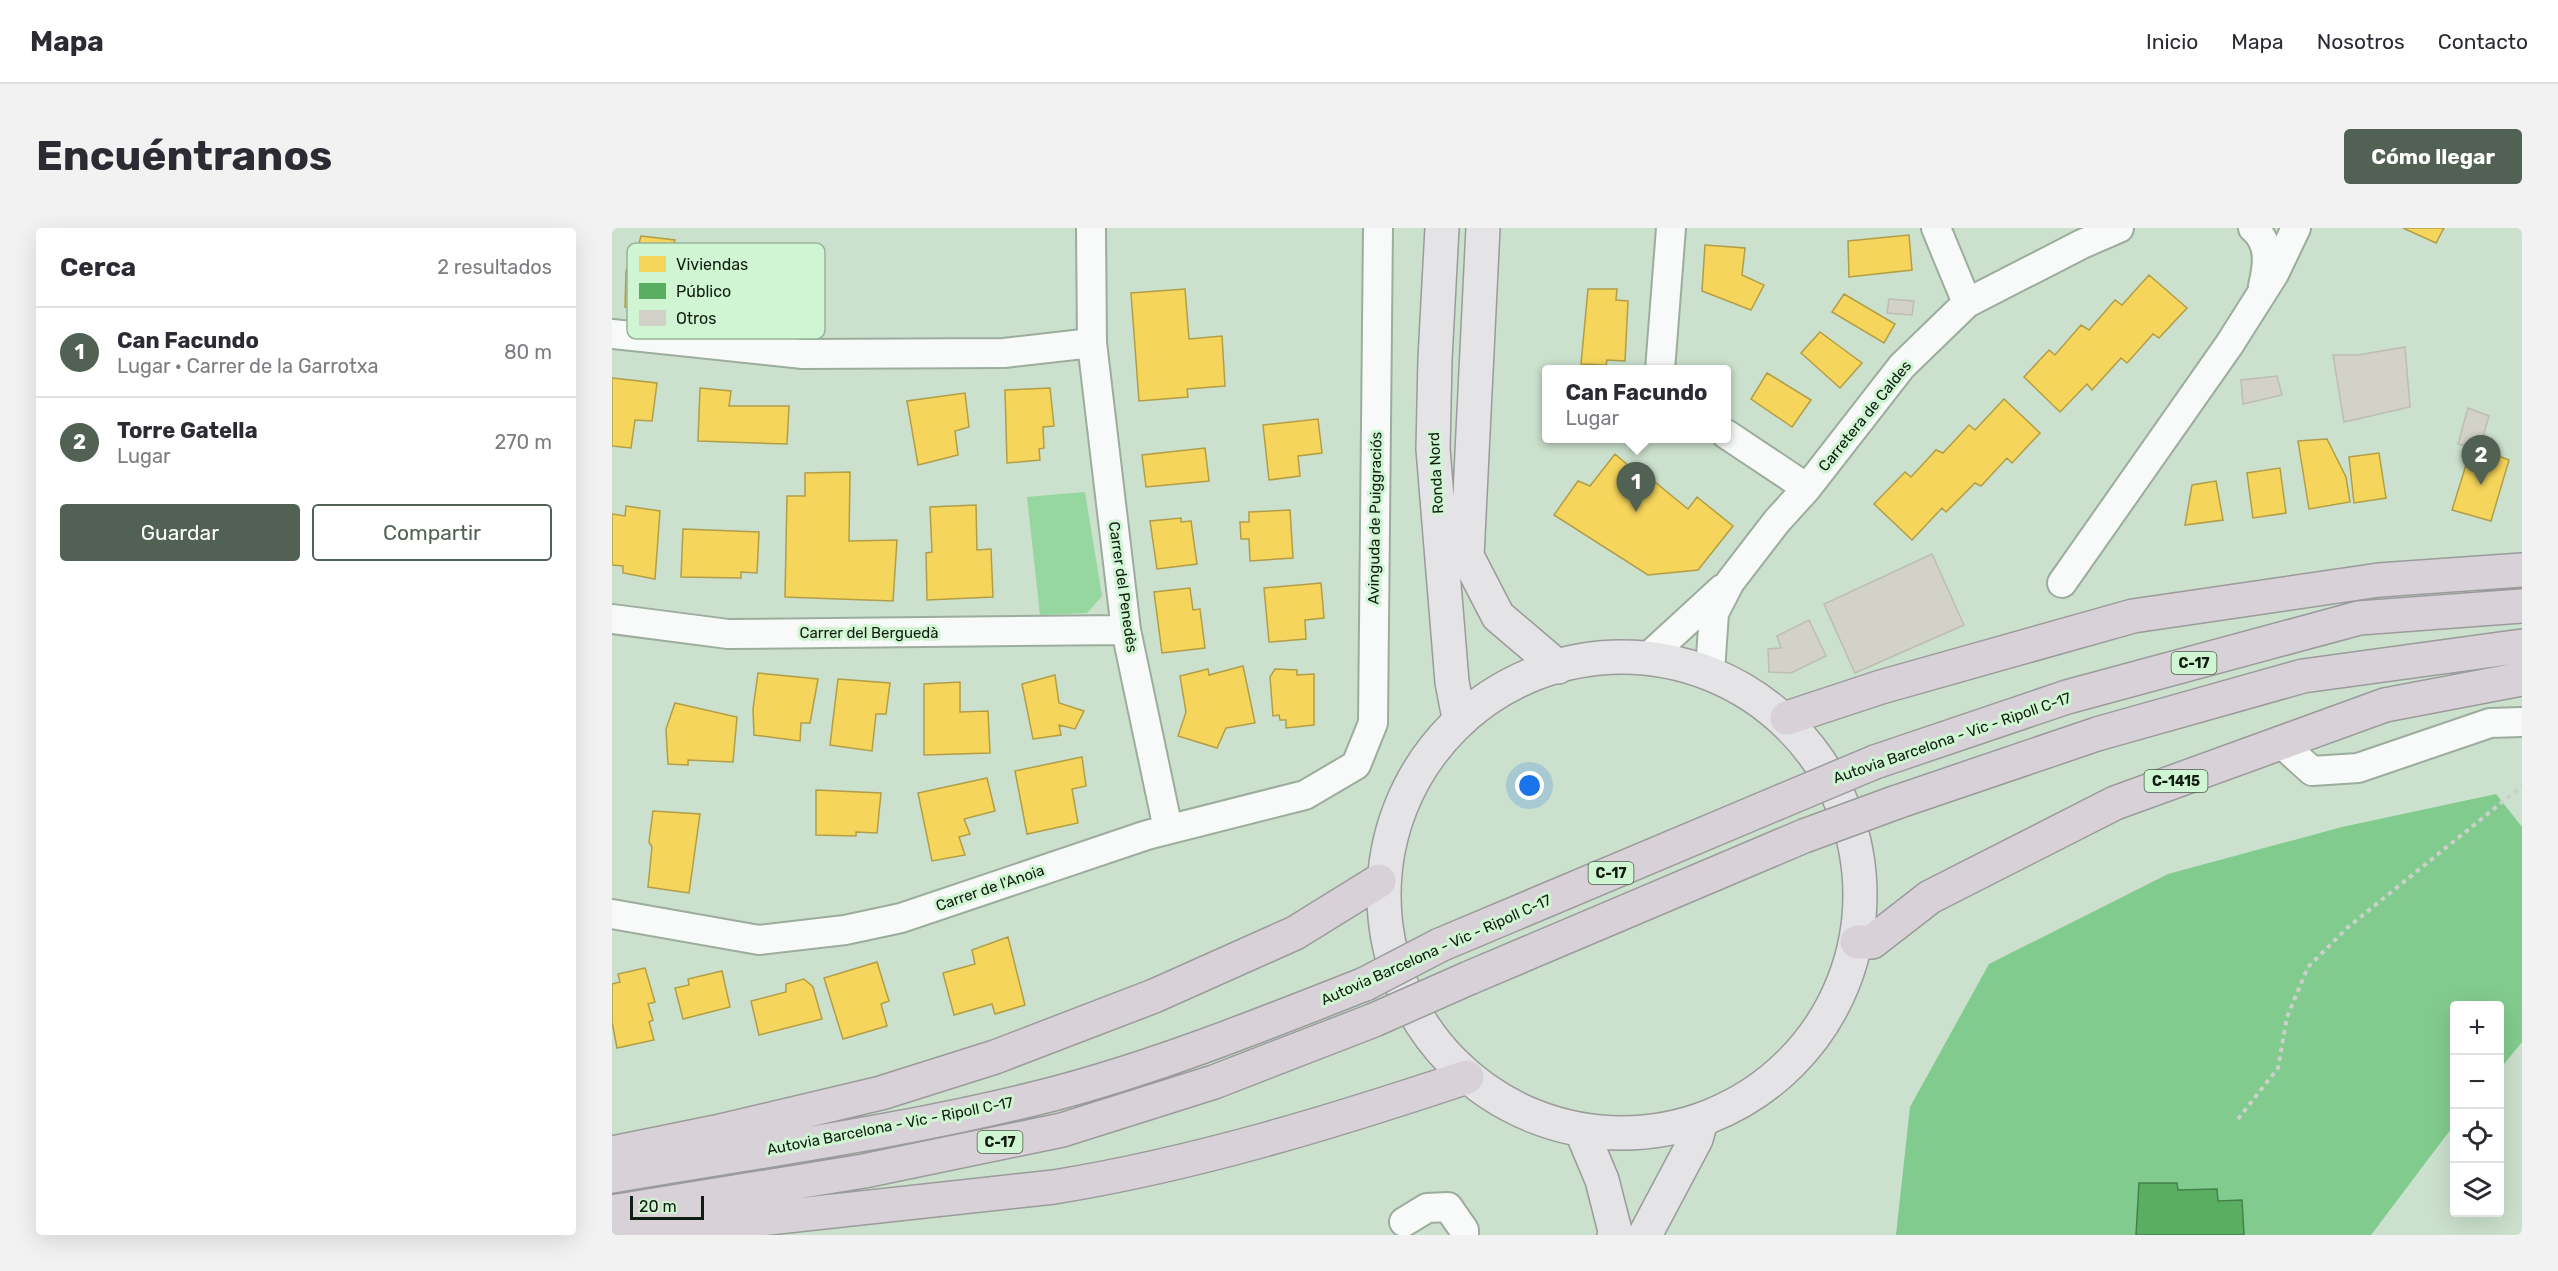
<!DOCTYPE html>
<html lang="es">
<meta charset="utf-8">
<style>
:root{--surface:#fff;--page:#f2f2f3;--text:#2b2b33;--muted:#7c7c81;--line:#e1e1e2;--accent:#516153}
body{margin:0;font-family:Rubik,sans-serif;background:var(--page);color:var(--text)}
.controls{position:absolute;right:18px;bottom:18px;display:grid;overflow:hidden;border-radius:6px;box-shadow:0 6px 24px #0002}
.controls button{width:54px;height:54px;display:grid;place-items:center;padding:0;border:0;border-bottom:2px solid var(--line);background:var(--surface);color:var(--text);font:30px sans-serif}
.scale{position:absolute;left:18px;bottom:15px;width:74px;box-sizing:border-box;padding-left:6px;border:3px solid #101d11;border-top:0;font-size:16px;line-height:21px;white-space:nowrap;color:#101d11;-webkit-text-stroke:4px #d0f5d2;paint-order:stroke}
.you{position:absolute;left:918px;top:558px;width:21px;height:21px;margin:-15px;border:4px solid #fff;border-radius:50%;background:#1a73e8;box-shadow:0 0 0 9px #1a73e833}
.badge{display:grid;place-items:center;width:39px;height:39px;border-radius:50%;background:var(--accent);color:#fff;font-size:20px;font-weight:700}
.pin{position:absolute;translate:-50% -50px;filter:drop-shadow(0 2px 3px #0008)}
.pin::after{content:'';position:absolute;top:32px;width:21px;height:18px;background:inherit;clip-path:polygon(0 0,100% 0,50% 100%)}
.popup{position:absolute;left:930px;top:137px;width:189px;height:78px;box-sizing:border-box;display:grid;place-content:center;border-radius:6px;background:var(--surface);filter:drop-shadow(0 2px 4px #0005);font-size:20px;white-space:nowrap;color:var(--muted)}
.popup b{font-size:22px;color:var(--text)}
.popup::after{content:'';position:absolute;left:50%;top:100%;margin-left:-12px;border:12px solid transparent;border-top-color:var(--surface)}
.list{margin:0;padding:0;list-style:none}
h2{display:flex;justify-content:space-between;align-items:center;height:78px;margin:0;padding:0 24px;font-size:26px}
h2 small{font-size:20px;font-weight:400;color:var(--muted)}
.list li{display:grid;grid-template-columns:39px 1fr auto;gap:18px;align-items:center;box-sizing:border-box;height:90px;padding:0 24px;border-top:2px solid var(--line)}
.list b{display:block;font-size:22px;white-space:nowrap}
.list p{margin:0;font-size:20px;white-space:nowrap;color:var(--muted)}
.list em{font-size:20px;font-style:normal;color:var(--muted)}
.actions{display:flex;gap:12px;padding:18px 24px}
.actions a{flex:1;padding:14px 0;border:2px solid var(--accent);border-radius:6px;text-align:center;font-size:21px;color:var(--accent)}
.actions .main{background:var(--accent);color:#fff}
.icon{flex:none;width:33px;height:33px;fill:none;stroke:currentColor;stroke-width:2;stroke-linecap:round;stroke-linejoin:round}
.map{position:relative;flex:none;width:1910px;height:1007px;overflow:hidden;border-radius:6px}
header{display:flex;align-items:center;gap:36px;box-sizing:border-box;height:84px;padding:0 30px;background:var(--surface);border-bottom:2px solid var(--line)}
header strong{font-size:28px}
nav{display:flex;gap:33px;margin-inline-start:auto;font-size:21px}
.intro{display:flex;align-items:center;justify-content:space-between;box-sizing:border-box;height:144px;padding:0 36px}
h1{margin:0;font-size:42px}
.button{padding:15px 27px;border-radius:6px;background:var(--accent);color:#fff;font-size:21px;font-weight:700}
main{display:flex;gap:36px;padding:0 36px}
aside{flex:1;background:var(--surface);border-radius:6px;box-shadow:0 6px 24px #0002}
.map>svg:first-child{display:block}
.green{fill:#96d79f}
.forest{fill:#82cb8e}
.homes{fill:#f6d55c;stroke:#b19e46;stroke-width:1.5}
.public{fill:#5aae61;stroke:#448249;stroke-width:1.5}
.building{fill:#d2d2c9;stroke:#bdbdb3;stroke-width:1.5}
.lines{fill:none;stroke-linecap:round;stroke-linejoin:round}
.minor-casing{stroke:#9cac9d;stroke-width:32}
.major-casing{stroke:#9a9b9a;stroke-width:36}
.highway-casing{stroke:#9a9b9a;stroke-width:36}
.path{stroke:#cad1ca;stroke-width:4;stroke-dasharray:4.5 4.5;stroke-linecap:butt}
.minor{stroke:#f7faf8;stroke-width:28}
.major{stroke:#e4e3e5;stroke-width:33}
.highway{stroke:#d8d2d8;stroke-width:33}
.highway-bridge-casing{stroke:#9a9b9a;stroke-width:36;stroke-linecap:butt}
.highway-bridge{stroke:#d8d2d8;stroke-width:33}
.labels{text-anchor:middle;stroke-width:6;stroke-linejoin:round;paint-order:stroke}
.shield{fill:#d0f5d2;stroke:#4a5e4b;stroke-width:1.5}
.shield-label{font-size:14px;font-weight:bold;fill:#101d11}
.street-label{font-size:15px;fill:#101d11;stroke:#d0f5d2}
.key{fill:#d0f5d2;stroke:#96b498;stroke-width:1.5}
.key-label{font-size:16px;fill:#101d11}
</style>
<header>
<strong>Mapa</strong>
<nav><a>Inicio</a><a>Mapa</a><a>Nosotros</a><a>Contacto</a></nav>
</header>
<div class="intro"><h1>Encuéntranos</h1><a class="button">Cómo llegar</a></div>
<main>
<aside>
<h2>Cerca<small>2 resultados</small></h2>
<ul class="list">
<li><span class="badge">1</span><div><b>Can Facundo</b><p>Lugar · Carrer de la Garrotxa</p></div><em>80 m</em></li>
<li><span class="badge">2</span><div><b>Torre Gatella</b><p>Lugar</p></div><em>270 m</em></li>
</ul>
<div class="actions"><a class="main">Guardar</a><a>Compartir</a></div>
</aside>
<div class="map">
<svg width="1910" height="1007" viewBox="0 0 1910 1007">
<rect width="100%" height="100%" fill="#cbe0cd"/>
<path class="green" d="M473 264 490 368 475 385 428 387 415 269Z"/>
<path class="forest" d="M1884 566 1910 599V814L1888 841V778H1842V897L1759 1007H1284L1298 879 1377 736 1556 646 1730 599Z"/>
<path class="homes" d="M1791 0H1832L1824 15Z
M1297 7 1300 42 1237 49 1236 13Z
M29 8 63 12 55 38 59 39 53 67 46 66V85L13 79 14 44 17 31 22 33Z
M1093 17 1133 20 1130 47 1152 57 1139 82 1090 63Z
M1537 47 1575 80 1547 110 1541 106 1515 135 1509 130 1480 162 1475 156 1448 184 1412 149 1437 122 1443 127 1469 97 1477 102 1503 72 1510 77Z
M573 61 577 111 610 108 613 158 575 161 576 169 527 173 519 65Z
M976 61H1005L1004 72 1016 73 1013 133 995 132 994 137 969 136Z
M1232 66 1283 96 1272 115 1220 84Z
M1208 104 1250 135 1228 160 1189 125Z
M1155 145 1199 172 1180 199 1139 171Z
M0 150 45 155 40 193 23 192 19 220 0 218Z
M88 160 119 163 117 178H177L175 216 86 213Z
M438 160 442 198 431 199 432 220 427 221 428 232 395 235 393 162Z
M353 165 357 199 343 203 346 227 306 237 295 173Z
M1392 171 1428 205 1400 235 1395 230 1369 258 1363 255 1334 284 1330 280 1300 312 1262 276 1293 244 1299 249 1324 222 1331 225 1357 197 1363 202Z
M706 191 710 225 686 228 688 248 657 252 651 197Z
M1715 211 1734 249 1738 274 1697 281 1686 213Z
M1860 218 1897 232 1879 293 1840 282Z
M593 220 597 253 534 259 530 227Z
M1767 225 1774 270 1742 275 1737 229Z
M1003 226 1018 239 1038 250 1076 281 1085 269 1121 298 1086 342 1036 347 942 287 966 253 978 258Z
M1668 240 1674 285 1641 290 1635 245Z
M238 244 237 313 285 312 281 373 173 369 175 268H193V245Z
M1604 253 1611 292 1573 297 1580 257Z
M364 277 365 322 379 321 381 369 315 372 314 325 320 324 318 279Z
M14 278 48 283 43 351 11 345V338L0 337V286L13 288Z
M678 282 681 330 638 333 637 311H629L628 294H637V284Z
M569 290V294L579 293 585 336 545 341 538 293Z
M71 301 147 304 145 345 129 344V350L69 349Z
M709 355 712 390 693 392 694 411 657 414 652 360Z
M578 360 581 382 588 381 593 420 550 425 542 364Z
M631 438 643 495 614 500 605 520 566 508 574 484 568 448 596 441 597 447Z
M663 441 685 442V447L702 446V497L674 500V492H668L667 487 661 488 658 449Z
M146 445 206 451 198 495H189L188 513 142 507 141 481Z
M443 447 447 475 472 483 463 501 447 497 449 507 421 511 410 456Z
M226 451 278 455 274 486H264L260 523 218 517Z
M348 454V484L376 483 378 525 312 527V456Z
M63 475 125 489 121 534 76 532V537L56 536 54 501Z
M470 529 474 558 460 561 466 595 415 606 403 543Z
M375 550 383 583 352 591 358 606 347 609 353 627 320 633 306 565Z
M204 562 269 565 265 605 244 604V608L204 607Z
M41 583 88 586 77 665 36 659 40 619 37 614Z
M396 709 413 777 383 786 380 776 342 787 331 745 363 736 360 722Z
M265 734 277 773 269 776 275 798 231 811 212 750Z
M33 740 43 774 36 776 41 792 37 794 42 812 5 820 0 794V756L8 754 6 746Z
M110 743 118 779 71 791 63 760 77 757 76 751Z
M192 751 201 759 210 791 147 807 139 773 174 764V756Z"/>
<path class="public" d="M1527 955H1565L1566 962 1605 961 1606 973 1630 972 1632 1007H1524Z"/>
<path class="building" d="M1277 71 1302 73 1300 87 1275 85Z
M1793 119 1798 179 1732 194 1721 127H1746Z
M1665 148 1670 167 1631 176 1629 152Z
M1856 180 1877 188 1867 221 1846 216Z
M1320 326 1352 397 1243 445 1212 376Z
M1197 392 1214 428 1179 445 1157 444 1156 421 1169 420 1165 408Z"/>
<g class="lines">
<defs>
<path id="minor" d="M479 0 480 115 514 402 556 601
M1324 0 1355 75
M1641 0C1659 15 1656 37 1651 58
M0 106 191 126 392 125 480 115
M1048 142 1059 0
M1114 206 1195 260
M1450 355 1617 117 1662 46 1684 0
M0 391 116 406 514 402
M1035 430 1110 361
M1098 443 1102 385 1118 354 1165 293 1195 260 1290 138 1355 75 1470 16 1507 0
M1669 515 1700 543 1746 540 1878 495 1910 494
M0 686 147 712 233 702 289 690 535 607 693 567 744 537 761 495 766 0
M792 994 815 980 836 979 852 1002V1007"/>
<path id="major" d="M830 0 823 131 821 221 840 454 847 490
M871 0 855 328 886 388 946 439
M772 667a238 238 0 1 1 476 0a238 238 0 1 1-476 0Z
M972 909 990 952 1003 1003 1002 1007
M1033 1007 1084 911 1088 897"/>
<path id="highway" d="M1175 490 1269 459 1521 388 1767 352 1910 342
M1263 534 1455 469 1747 390 1910 378
M1285 574 1485 506 1691 448 1910 418
M1245 714H1260L1318 669 1503 575 1773 477 1910 451
M828 717 1170 573
M857 750 1192 608
M0 925 104 904 269 865 383 829 542 768 683 705 767 653
M0 948C147 923 297 903 441 866 548 838 651 796 753 756
M0 984 252 943 450 902 602 854 762 792
M1 1007 442 959C583 936 720 894 855 849"/>
</defs>
<use href="#minor" class="minor-casing"/>
<use href="#major" class="major-casing"/>
<use href="#highway" class="highway-casing"/>
<path class="path" d="M1626 891 1666 840 1675 789 1696 739 1735 700 1910 558"/>
<use href="#minor" class="minor"/>
<use href="#major" class="major"/>
<use href="#highway" class="highway"/>
<defs>
<path id="highway-bridge" d="M1170 573 1263 534
M1192 608 1285 574
M753 756 828 717
M762 792 857 750"/>
</defs>
<use href="#highway-bridge" class="highway-bridge-casing"/>
<use href="#highway-bridge" class="highway-bridge"/>
</g>
<g class="labels">
<g class="shield">
<rect x="1559.5" y="424" width="45" height="22" rx="4.5"/>
<rect x="1532.5" y="542" width="63" height="22" rx="4.5"/>
<rect x="976.5" y="634" width="45" height="22" rx="4.5"/>
<rect x="365.5" y="903" width="45" height="22" rx="4.5"/>
</g>
<g class="shield-label">
<text x="1582" y="440">C-17</text>
<text x="1564" y="558">C-1415</text>
<text x="999" y="650">C-17</text>
<text x="388" y="919">C-17</text>
</g>
<g class="street-label">
<text transform="translate(1253 188) rotate(-51)" y="5">Carretera de Caldes</text>
<text transform="translate(824 245) rotate(-93)" y="5">Ronda Nord</text>
<text transform="translate(763 290) rotate(-89)" y="5">Avinguda de Puiggraciós</text>
<text transform="translate(511 359) rotate(82)" y="5">Carrer del Penedès</text>
<text x="257" y="410">Carrer del Berguedà</text>
<text transform="translate(1340 510) rotate(-19)" y="5">Autovia Barcelona - Vic - Ripoll C-17</text>
<text transform="translate(378 660) rotate(-19)" y="5">Carrer de l'Anoia</text>
<text transform="translate(824 722) rotate(-24)" y="5">Autovia Barcelona - Vic - Ripoll C-17</text>
<text transform="translate(278 898) rotate(-11)" y="5">Autovia Barcelona - Vic - Ripoll C-17</text>
</g>
</g>
<rect x="15" y="15" width="198" height="96" rx="9" class="key"/>
<rect x="27" y="28" width="27" height="16" fill="#f6d55c"/>
<rect x="27" y="55" width="27" height="16" fill="#5aae61"/>
<rect x="27" y="82" width="27" height="16" fill="#d2d2c9"/>
<g class="key-label">
<text x="64" y="42">Viviendas</text>
<text x="64" y="69">Público</text>
<text x="64" y="96">Otros</text>
</g>
</svg>
<div class="controls">
<button>+</button>
<button>−</button>
<button><svg class="icon" aria-label="locate" viewBox="0 0 24 24"><circle cx="12" cy="12" r="6"/><path d="M12 2v4M12 18v4M2 12h4M18 12h4"/></svg></button>
<button><svg class="icon" aria-label="layers" viewBox="0 0 24 24"><path d="M12 4l9 5-9 5-9-5zM3 14l9 5 9-5"/></svg></button>
</div>
<div class="scale">20 m</div>
<div class="you"></div>
<div class="pin badge" style="left:1024px;top:284px">1</div>
<div class="popup"><b>Can Facundo</b>Lugar</div>
<div class="pin badge" style="left:1869px;top:257px">2</div>
</div>
</main>
